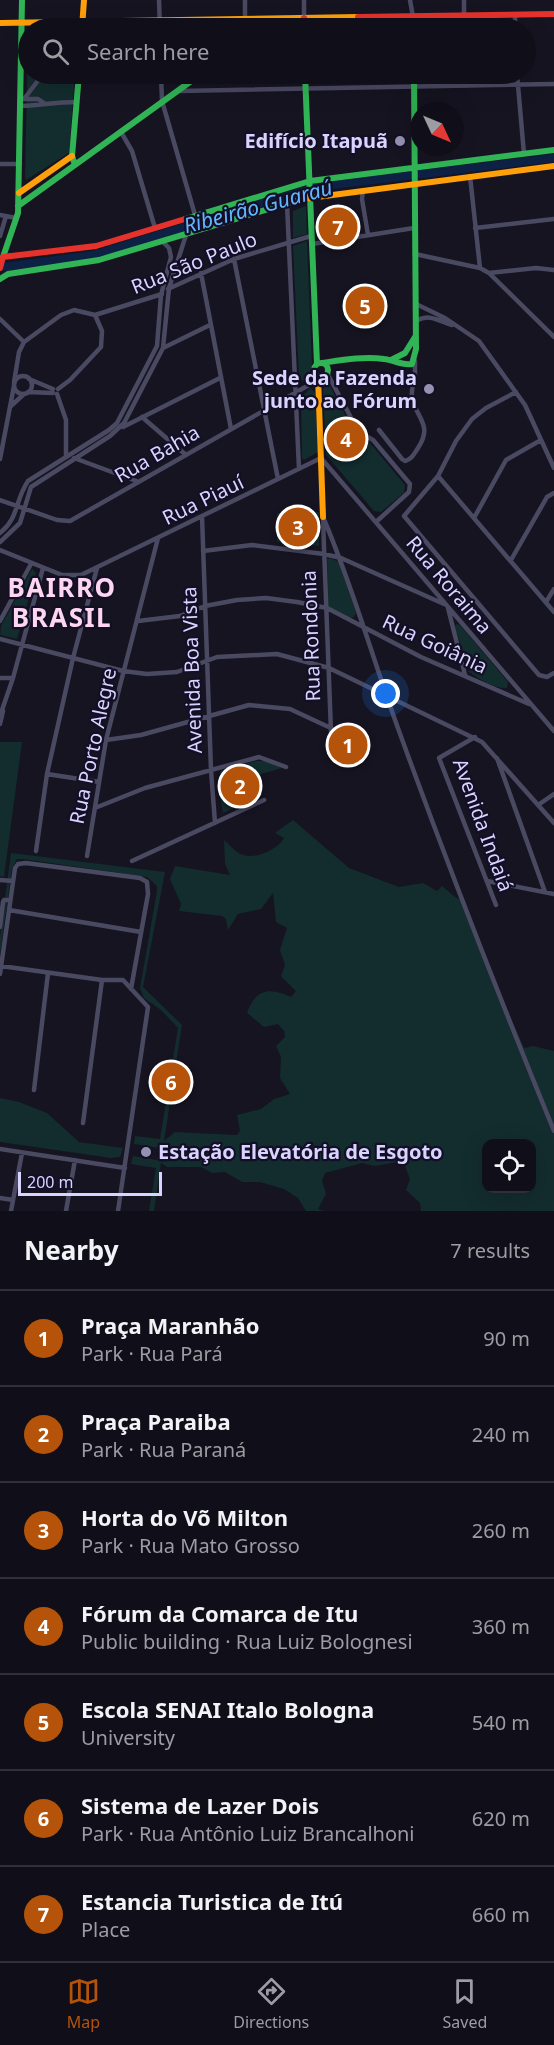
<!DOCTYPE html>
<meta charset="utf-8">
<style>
:root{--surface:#100f19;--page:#191822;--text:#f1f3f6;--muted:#9c9ca2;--line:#302f38;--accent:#b45309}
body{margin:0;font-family:"Noto Sans",sans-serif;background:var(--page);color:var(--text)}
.controls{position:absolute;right:18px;bottom:18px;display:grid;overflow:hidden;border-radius:12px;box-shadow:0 6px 24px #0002}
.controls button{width:54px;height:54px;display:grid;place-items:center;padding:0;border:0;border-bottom:2px solid var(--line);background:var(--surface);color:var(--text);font:30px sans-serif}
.compass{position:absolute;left:410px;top:102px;width:54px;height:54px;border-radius:50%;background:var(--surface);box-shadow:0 6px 24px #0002;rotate:134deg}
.scale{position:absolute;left:18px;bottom:15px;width:144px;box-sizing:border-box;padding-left:6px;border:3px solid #d9d4ff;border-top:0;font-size:16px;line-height:21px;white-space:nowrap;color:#d9d4ff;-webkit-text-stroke:4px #130f26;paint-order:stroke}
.you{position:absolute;left:386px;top:694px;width:21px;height:21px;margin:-15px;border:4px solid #fff;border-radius:50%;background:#1a73e8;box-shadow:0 0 0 9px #1a73e833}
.badge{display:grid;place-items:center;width:39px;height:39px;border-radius:50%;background:var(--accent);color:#fff;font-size:20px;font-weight:700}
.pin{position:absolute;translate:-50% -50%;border:3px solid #fff;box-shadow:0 2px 6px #0006}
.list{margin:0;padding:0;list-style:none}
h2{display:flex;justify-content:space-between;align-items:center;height:78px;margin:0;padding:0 24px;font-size:26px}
h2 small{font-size:20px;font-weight:400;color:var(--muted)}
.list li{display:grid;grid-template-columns:39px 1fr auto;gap:18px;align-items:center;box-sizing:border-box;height:96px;padding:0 24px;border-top:2px solid var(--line)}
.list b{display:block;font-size:22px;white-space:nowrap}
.list p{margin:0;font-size:20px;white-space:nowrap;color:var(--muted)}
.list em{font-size:20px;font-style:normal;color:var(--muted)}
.icon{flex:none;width:33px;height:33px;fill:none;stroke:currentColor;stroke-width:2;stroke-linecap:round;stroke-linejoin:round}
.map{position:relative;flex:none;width:554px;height:1211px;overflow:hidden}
.search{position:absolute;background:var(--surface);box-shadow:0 6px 24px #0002;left:18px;right:18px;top:18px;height:66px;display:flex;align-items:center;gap:15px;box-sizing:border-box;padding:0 21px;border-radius:33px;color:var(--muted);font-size:22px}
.sheet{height:750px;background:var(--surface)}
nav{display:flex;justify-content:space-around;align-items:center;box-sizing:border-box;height:84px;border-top:2px solid var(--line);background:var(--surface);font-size:16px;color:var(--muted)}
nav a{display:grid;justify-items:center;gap:3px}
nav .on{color:var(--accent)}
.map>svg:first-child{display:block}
.green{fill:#132c2d;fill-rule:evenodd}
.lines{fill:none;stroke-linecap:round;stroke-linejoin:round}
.river{stroke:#0d2144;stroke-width:8}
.street{stroke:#4a4962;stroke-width:4.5}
.fast{stroke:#30b455;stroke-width:6}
.slow{stroke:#ff9f0a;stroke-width:6}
.jam{stroke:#e5322d;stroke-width:6}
.poi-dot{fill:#9591b1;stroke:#130f26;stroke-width:2}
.labels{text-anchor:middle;stroke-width:4.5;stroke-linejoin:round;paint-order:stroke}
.poi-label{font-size:20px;font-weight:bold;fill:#d9d4ff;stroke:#130f26;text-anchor:end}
.street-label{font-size:20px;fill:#d9d4ff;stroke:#130f26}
.water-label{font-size:21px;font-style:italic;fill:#62b6ff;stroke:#130f26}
.district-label{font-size:26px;font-weight:bold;letter-spacing:1.5px;fill:#ffd6f0;stroke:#130f26}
</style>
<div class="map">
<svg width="554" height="1211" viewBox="0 0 554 1211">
<rect width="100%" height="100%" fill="#161421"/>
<path class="green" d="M28 31V74H75L69 153 26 180 25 177Z
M306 206 307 234 293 238V211Z
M307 241 312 367 306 381H303L299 377 293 246Z
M327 384 330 386 352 428 360 438 370 443 405 485 404 493 381 512 374 511 326 455 323 389Z
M310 388 315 392 318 452 304 460 302 458 301 398Z
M319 512V546L277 542V513Z
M330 558 339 562 356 613 354 617 350 618 328 607 327 559Z
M32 569 36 573 17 639 0 635 1 626Z
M456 624 460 625 508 682 507 688C495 689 479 679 469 672L455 627Z
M0 742H22L4 877 0 876Z
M256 761H268L282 768 261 774 260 787 262 795 223 813 220 797V771Z
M293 820 349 868 399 887 423 883 437 891 442 886 455 897 460 899 524 1048 533 1046 554 1051V1211H421L420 1203 406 1190 410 1179 403 1161 375 1166 362 1163 325 1173 322 1181 326 1194 318 1209 324 1211H306L298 1198 284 1189 260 1182H242L225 1172 212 1173 201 1167H167L161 1163 154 1211H149L156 1168 131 1164 133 1156 157 1160 159 1148 134 1144 135 1136 160 1139 178 1028 161 1010 144 998 140 988 157 891V886L147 877 23 859H17L12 868 0 954V937L11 853 165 872 143 987 182 1025 164 1141 175 1132 237 1135 240 1131 237 1115 261 1109 274 1099 290 1094 280 1078 281 1057 276 1046 285 1037 284 1031 278 1024 264 1027 247 1013C255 989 270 987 291 997L296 991 281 976 285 965 280 950 287 928 276 922 273 893 261 909 238 914 228 930 226 919 222 916 179 911 181 904 170 879 175 866 230 875 225 864 224 840C230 845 237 854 244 855 257 859 278 849 284 838L275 833ZM486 1144H532V1188H486Z
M0 1098 19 1102 47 1113 79 1142 123 1148 120 1157 111 1158 0 1142Z"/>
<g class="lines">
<path class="river" d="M4 267 93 255 316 187 554 158"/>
<path class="street" d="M159 0 160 28
M245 0V19
M304 0V18
M410 0 413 17
M515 15V28
M464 16V0
M161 74 162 101 195 215
M517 74 524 154
M179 91 554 84
M23 99H38L44 103
M24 99 43 74
M21 106C40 105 57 102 77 102
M121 132 132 151 155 228
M0 164H20
M470 176 480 268
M363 190 362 199 368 235
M287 204 299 469
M0 215 16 218
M475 228 554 219
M0 236 6 216
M312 244 414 228
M415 254 480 268 489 273 554 337
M234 259 278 479
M201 273 231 429
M489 273 536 268 554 270
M168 289 234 259 311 236
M416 304 445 318 479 341 525 405 554 468
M0 319 24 342
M416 321C430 313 438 321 452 325
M163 348 210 325
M415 361V376
M327 373 356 427 361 433 373 440 410 484 409 492 376 522
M14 385a9 9 0 1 1 18 0a9 9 0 1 1-18 0Z
M29 379 53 389
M14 382 19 352 24 342 61 315 74 310 95 315 162 294
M58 389 70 380 101 347 102 331 95 315
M28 392 53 393
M516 392 486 408 472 419 456 441 438 476 404 516 539 675 547 677 554 673
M57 394 66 420V457
M11 406 24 394
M142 417 186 455
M123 427 220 378
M379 430 402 459 405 461C412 459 414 454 418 448 433 425 417 419 412 398 411 392 413 385 414 379
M74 458 139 482
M0 459 14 386
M438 476 554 612
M0 500 57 520 70 521 323 377
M202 516 211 770 215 823
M323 517C353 587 373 660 399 731 448 866 500 999 554 1131
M474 518 506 460 541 440
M323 521 332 758
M0 533C19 518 15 500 28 481L109 430 117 423 157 346 161 295 171 257 169 248 163 242
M0 542 20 523 31 487 110 436 124 423 163 348 169 288 186 235
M0 550 62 575H81L321 458 554 731
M203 551 252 545 324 554 341 558 444 604
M511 560 547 497 554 493
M546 602 554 589
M448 608 465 675
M0 621 31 564
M138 621 180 616 205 606 237 600 266 598 297 602 327 608 421 657 529 704
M0 639 123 671 147 674 177 672 217 657 277 654 329 668 482 742 554 823
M0 678H13
M0 716 13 678 43 568
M0 724 3 711
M475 737 439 758 496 905
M106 740 141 735 249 705 290 709 365 744
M497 758 545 892
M47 774 99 782
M538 805 554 794
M95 808 145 788 259 757 286 767
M36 851 47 774 73 658 97 568
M87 856 106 740 158 538
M132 861 264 800
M0 880 13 881
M487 881 554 894
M9 910 141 932
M0 927 3 902 4 900H10
M1 966 102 980H123L148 1007 118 1211
M0 974 15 868 18 864 26 863 140 878 147 882 148 894 131 989
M34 1090 48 973
M83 1123 102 980
M0 1149 125 1168
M0 1198 13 1200
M11 1211 22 1153
M66 1211 75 1160"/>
<path class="fast" d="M305 74 317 364
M75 165 72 156 79 74
M18 206 201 74
M185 219 310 181 554 150
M3 257 18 213 22 0
M0 279 8 274 99 260 302 199
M391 360 405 353 415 337
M322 363C342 360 364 356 384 359 394 360 402 366 412 364L416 349 414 74
M314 370a7 7 0 1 1 14 0a7 7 0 1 1-14 0Z"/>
<path class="slow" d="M413 17V28
M0 23 358 17
M82 28 84 0
M263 28 276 19
M19 193 72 156
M302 199 554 166
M318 376 323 517"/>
<path class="jam" d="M358 17 554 14
M304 18V28
M0 268 3 257 96 246 185 219"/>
</g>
<g class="poi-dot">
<circle cx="400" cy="141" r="6"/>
<circle cx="429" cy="389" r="6"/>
<circle cx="146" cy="1152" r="6"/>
</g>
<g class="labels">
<g class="poi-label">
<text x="388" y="148">Edifício Itapuã</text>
<text x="417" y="385">Sede da Fazenda<tspan x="417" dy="23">junto ao Fórum</tspan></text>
<text x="158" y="1159" text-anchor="start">Estação Elevatória de Esgoto</text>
</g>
<g class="street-label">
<text transform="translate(194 263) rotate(-22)" y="7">Rua São Paulo</text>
<text transform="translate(157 454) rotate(-30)" y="7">Rua Bahia</text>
<text transform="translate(203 500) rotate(-26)" y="7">Rua Piauí</text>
<text transform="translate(449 585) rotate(50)" y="7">Rua Roraima</text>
<text transform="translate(311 636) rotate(-92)" y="7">Rua Rondonia</text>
<text transform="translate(435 644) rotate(25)" y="7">Rua Goiânia</text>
<text transform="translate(192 670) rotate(-92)" y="7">Avenida Boa Vista</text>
<text transform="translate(93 746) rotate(-78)" y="7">Rua Porto Alegre</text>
<text transform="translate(483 825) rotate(70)" y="7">Avenida Indaiá</text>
</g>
<g class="water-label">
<text transform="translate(258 207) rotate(-15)" y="7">Ribeirão Guaraú</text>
</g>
<g class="district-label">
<text x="62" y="597">BAIRRO<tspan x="62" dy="30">BRASIL</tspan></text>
</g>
</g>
</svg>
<div class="controls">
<button><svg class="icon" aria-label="locate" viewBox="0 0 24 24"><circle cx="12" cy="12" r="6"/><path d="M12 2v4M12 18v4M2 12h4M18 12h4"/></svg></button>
</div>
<svg class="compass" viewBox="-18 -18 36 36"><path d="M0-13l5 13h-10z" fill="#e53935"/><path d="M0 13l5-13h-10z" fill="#9c9ca2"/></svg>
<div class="scale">200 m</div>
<div class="you"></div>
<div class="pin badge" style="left:348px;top:745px">1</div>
<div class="pin badge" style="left:240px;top:786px">2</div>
<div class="pin badge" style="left:298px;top:527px">3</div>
<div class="pin badge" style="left:346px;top:439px">4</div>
<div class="pin badge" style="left:365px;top:306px">5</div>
<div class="pin badge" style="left:171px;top:1082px">6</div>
<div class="pin badge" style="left:338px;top:227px">7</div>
<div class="search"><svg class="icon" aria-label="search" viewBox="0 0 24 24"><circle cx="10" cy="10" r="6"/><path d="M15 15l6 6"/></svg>Search here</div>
</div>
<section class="sheet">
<h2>Nearby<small>7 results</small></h2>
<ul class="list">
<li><span class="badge">1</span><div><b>Praça Maranhão</b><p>Park · Rua Pará</p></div><em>90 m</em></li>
<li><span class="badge">2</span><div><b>Praça Paraiba</b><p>Park · Rua Paraná</p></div><em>240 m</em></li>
<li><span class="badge">3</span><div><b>Horta do Võ Milton</b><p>Park · Rua Mato Grosso</p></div><em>260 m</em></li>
<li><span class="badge">4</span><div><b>Fórum da Comarca de Itu</b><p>Public building · Rua Luiz Bolognesi</p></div><em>360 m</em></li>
<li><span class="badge">5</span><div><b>Escola SENAI Italo Bologna</b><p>University</p></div><em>540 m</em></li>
<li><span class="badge">6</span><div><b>Sistema de Lazer Dois</b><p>Park · Rua Antônio Luiz Brancalhoni</p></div><em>620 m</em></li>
<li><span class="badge">7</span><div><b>Estancia Turistica de Itú</b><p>Place</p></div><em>660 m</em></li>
</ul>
</section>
<nav>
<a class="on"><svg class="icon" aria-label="map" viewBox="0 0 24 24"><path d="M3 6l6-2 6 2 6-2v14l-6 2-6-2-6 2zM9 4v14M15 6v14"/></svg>Map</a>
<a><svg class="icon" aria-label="directions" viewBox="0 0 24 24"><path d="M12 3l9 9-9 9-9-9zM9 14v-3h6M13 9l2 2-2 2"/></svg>Directions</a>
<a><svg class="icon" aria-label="saved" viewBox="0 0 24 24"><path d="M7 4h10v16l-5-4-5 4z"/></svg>Saved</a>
</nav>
